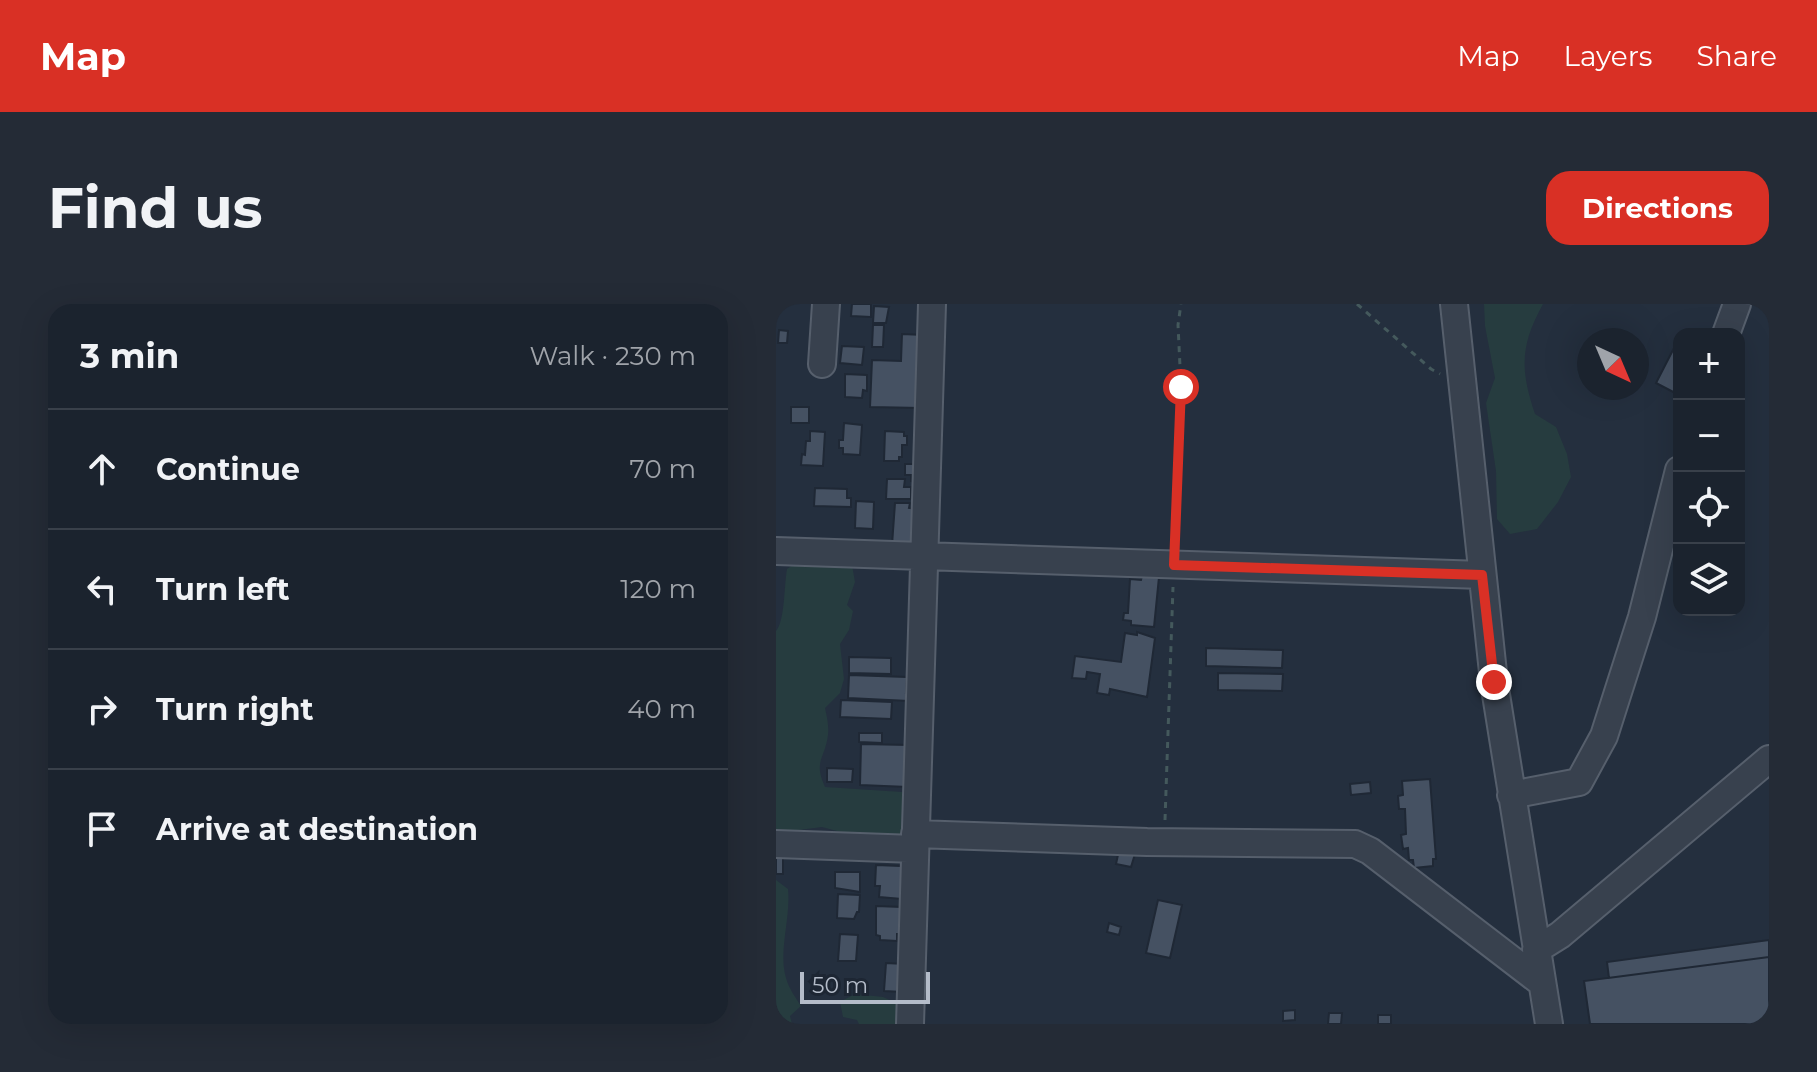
<!DOCTYPE html>
<meta charset="utf-8">
<style>
:root{--surface:#1b232e;--page:#242b36;--text:#f1f3f6;--muted:#a0a4aa;--line:#39404a;--accent:#d93025}
body{margin:0;font-family:Montserrat,sans-serif;background:var(--page);color:var(--text)}
.controls{position:absolute;right:24px;top:24px;display:grid;overflow:hidden;border-radius:16px;box-shadow:0 8px 32px #0002}
.controls button{width:72px;height:72px;display:grid;place-items:center;padding:0;border:0;border-bottom:2px solid var(--line);background:var(--surface);color:var(--text);font:40px sans-serif}
.compass{position:absolute;left:801px;top:24px;width:72px;height:72px;border-radius:50%;background:var(--surface);box-shadow:0 8px 32px #0002;rotate:136deg}
.scale{position:absolute;left:24px;bottom:20px;width:130px;box-sizing:border-box;padding-left:8px;border:4px solid #b4bcc9;border-top:0;font-size:22px;line-height:28px;white-space:nowrap;color:#b4bcc9;-webkit-text-stroke:6px #1d2633;paint-order:stroke}
.stop{position:absolute;width:24px;height:24px;margin:-18px;border:6px solid #d93025;border-radius:50%;background:#fff}
.stop.end{background:#d93025;border-color:#fff;box-shadow:0 2px 8px #0008}
.list{margin:0;padding:0;list-style:none}
h2{display:flex;justify-content:space-between;align-items:center;height:104px;margin:0;padding:0 32px;font-size:34px}
h2 small{font-size:26px;font-weight:400;color:var(--muted)}
.list li{display:grid;grid-template-columns:52px 1fr auto;gap:24px;align-items:center;box-sizing:border-box;height:120px;padding:0 32px;border-top:2px solid var(--line)}
.list b{display:block;font-size:30px;white-space:nowrap}
.list em{font-size:26px;font-style:normal;color:var(--muted)}
.icon{flex:none;width:44px;height:44px;fill:none;stroke:currentColor;stroke-width:2;stroke-linecap:round;stroke-linejoin:round}
.map{position:relative;flex:none;width:993px;height:720px;overflow:hidden;border-radius:24px}
header{display:flex;align-items:center;gap:48px;box-sizing:border-box;height:112px;padding:0 40px;background:var(--accent);color:#fff}
header strong{font-size:38px}
nav{display:flex;gap:44px;margin-inline-start:auto;font-size:28px}
.intro{display:flex;align-items:center;justify-content:space-between;box-sizing:border-box;height:192px;padding:0 48px}
h1{margin:0;font-size:56px}
.button{padding:20px 36px;border-radius:24px;background:var(--accent);color:#fff;font-size:28px;font-weight:700}
main{display:flex;gap:48px;padding:0 48px}
aside{flex:1;background:var(--surface);border-radius:24px;box-shadow:0 8px 32px #0002}
.map>svg:first-child{display:block}
.green{fill:#263c3f}
.building{fill:#455162;stroke:#1f2835;stroke-width:2}
.lines{fill:none;stroke-linecap:round;stroke-linejoin:round}
.minor-casing{stroke:#565f6c;stroke-width:30}
.path{stroke:#44595c;stroke-width:3;stroke-dasharray:6 6;stroke-linecap:butt}
.minor{stroke:#38414e;stroke-width:26}
.route{stroke:#d93025;stroke-width:10}
</style>
<header>
<strong>Map</strong>
<nav><a>Map</a><a>Layers</a><a>Share</a></nav>
</header>
<div class="intro"><h1>Find us</h1><a class="button">Directions</a></div>
<main>
<aside>
<h2>3 min<small>Walk · 230 m</small></h2>
<ul class="list">
<li><svg class="icon" aria-label="ahead" viewBox="0 0 24 24"><path d="M12 20V5M6 11l6-6 6 6"/></svg><div><b>Continue</b></div><em>70 m</em></li>
<li><svg class="icon" aria-label="left" viewBox="0 0 24 24"><path d="M17 20v-9H6M10 6l-5 5 5 5"/></svg><div><b>Turn left</b></div><em>120 m</em></li>
<li><svg class="icon" aria-label="right" viewBox="0 0 24 24"><path d="M7 20v-9h11M14 6l5 5-5 5"/></svg><div><b>Turn right</b></div><em>40 m</em></li>
<li><svg class="icon" aria-label="arrive" viewBox="0 0 24 24"><path d="M6 21V4h12l-3 4 3 4H6"/></svg><div><b>Arrive at destination</b></div></li>
</ul>
</aside>
<div class="map">
<svg width="993" height="720" viewBox="0 0 993 720">
<rect width="100%" height="100%" fill="#242f3e"/>
<path class="green" d="M708 0H767C744 42 744 65 759 110L780 123 791 150 795 173 782 198 761 225 734 230 721 215 720 167 710 99 719 74 709 22Z
M26 255 76 261 79 278 71 301 77 307 73 326 64 340 68 375 64 389 49 404C51 413 53 422 52 431 49 455 37 457 49 483L126 488 133 496 126 535 87 534 46 523 0 529V327C9 317 8 282 11 265Z
M0 576 12 585C15 614 2 647 10 674 13 685 20 694 25 702L14 712 16 720H0Z
M79 690 107 693 124 701V720H83L81 716 67 713 64 698Z"/>
<path class="building" d="M76 0H95V13L75 12Z
M98 2 113 3 110 19H97Z
M97 21H108L107 43H96Z
M3 26 12 27 11 39H2Z
M126 30 148 31 145 104 94 103 96 56 125 57Z
M66 42 88 43 86 61 64 59Z
M898 44 903 47V91L880 79Z
M69 70 91 71V87L87 86 86 94 69 93Z
M15 103H33V119H15Z
M68 119 86 121 84 151 67 150V144H63V136H67Z
M34 127 49 128 47 162 25 161 26 150 29 151 30 137H34Z
M109 127 128 128V132H131V141H126V153H123V157H108Z
M129 160H145L144 177H135V171H129Z
M111 175H129L128 183H135V195H110Z
M39 184 71 185V194H75V203L38 202Z
M80 197 98 198 97 225 79 224Z
M119 199H134L133 204 141 205 139 243 116 241Z
M366 272 383 273 378 323 355 321V317L347 316 348 309H352L354 275 365 276Z
M361 328 379 334 371 393 334 385 333 391 321 389 324 370 311 368 310 375 296 374 299 352 345 358 349 329 361 331Z
M430 344 507 346 506 364 430 362Z
M73 353 115 354V370L73 369Z
M442 369 507 370 506 387 442 386Z
M73 371 131 373 130 389H133V397L72 394Z
M65 396 116 398 115 415 64 413Z
M83 429H106V439L83 438Z
M85 440 133 441 132 483 84 481Z
M51 464 77 465 76 478H51Z
M654 475 660 555H657V562L638 564 637 556H633L632 544 627 545 625 531 630 530 629 505H623L622 492 627 491 626 477Z
M594 478 595 489 575 491 574 480Z
M343 546 359 550 355 563 340 560Z
M0 552 7 553V570H0Z
M100 561 125 562 126 595 103 593 104 582H99Z
M59 568H84V588L59 584Z
M62 590 84 591 83 608H81L78 615 61 614Z
M382 596 406 601 394 654 370 649Z
M100 602 126 603 125 630H121V637L104 636V632L100 631Z
M333 619 345 623 343 631 331 628Z
M64 630 82 631 80 657H62Z
M993 636V653L833 674 831 658Z
M993 653V720H814L808 677Z
M110 659 129 660 127 688 108 687Z
M519 706V716L507 717V707Z
M553 709H566L565 720H552Z
M602 711H615V720H602Z"/>
<g class="lines">
<defs>
<path id="minor" d="M678 0 718 378 773 720
M950 30 961 0
M46 60 50 0
M0 247 706 271
M735 491 803 478 828 432 866 313 903 166
M139 530 371 538 579 540 594 547 766 679
M0 540 139 545
M760 646 784 631 993 455
M134 720 156 0"/>
</defs>
<use href="#minor" class="minor-casing"/>
<path class="path" d="M581 0 655 65 664 70
M399 240 405 83 402 21 405 0
M389 516 397 283"/>
<use href="#minor" class="minor"/>
</g>
<g class="lines">
<path class="route" d="M405 83 398 261 706 271 718 378"/>
</g>
</svg>
<div class="controls">
<button>+</button>
<button>−</button>
<button><svg class="icon" aria-label="locate" viewBox="0 0 24 24"><circle cx="12" cy="12" r="6"/><path d="M12 2v4M12 18v4M2 12h4M18 12h4"/></svg></button>
<button><svg class="icon" aria-label="layers" viewBox="0 0 24 24"><path d="M12 4l9 5-9 5-9-5zM3 14l9 5 9-5"/></svg></button>
</div>
<svg class="compass" viewBox="-18 -18 36 36"><path d="M0-13l5 13h-10z" fill="#e53935"/><path d="M0 13l5-13h-10z" fill="#a0a4aa"/></svg>
<div class="scale">50 m</div>
<div class="stop" style="left:405px;top:83px"></div>
<div class="stop end" style="left:718px;top:378px"></div>
</div>
</main>
